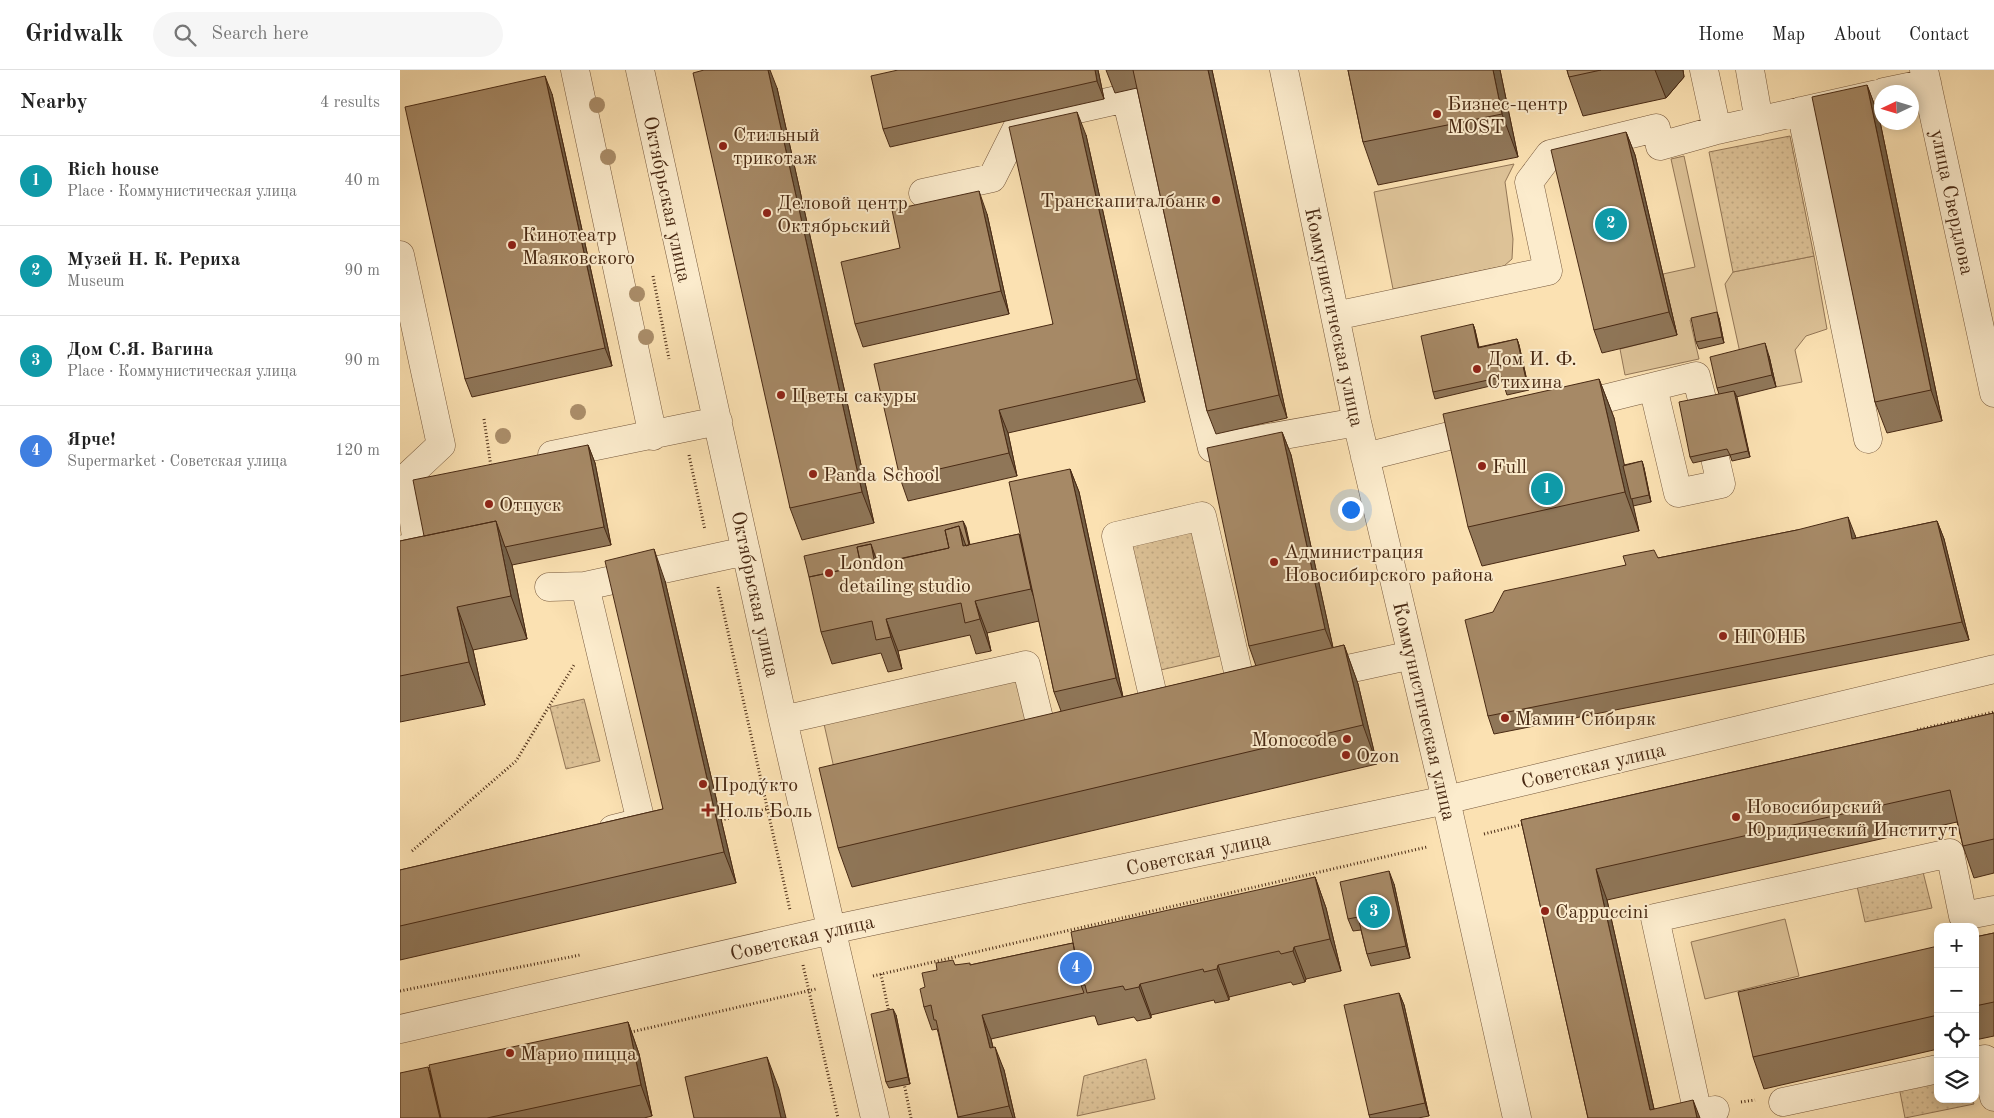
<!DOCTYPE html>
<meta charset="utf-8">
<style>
:root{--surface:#fff;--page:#f6f6f6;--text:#222;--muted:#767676;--line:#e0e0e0;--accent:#8f2418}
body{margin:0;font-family:"Old Standard TT",serif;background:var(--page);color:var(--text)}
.controls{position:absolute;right:15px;bottom:15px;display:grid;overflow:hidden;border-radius:10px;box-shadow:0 2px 12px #0003}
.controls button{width:45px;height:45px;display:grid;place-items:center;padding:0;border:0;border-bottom:1px solid var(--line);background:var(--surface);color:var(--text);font:25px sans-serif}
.compass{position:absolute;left:1474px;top:15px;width:45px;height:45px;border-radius:50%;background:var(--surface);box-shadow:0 2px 12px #0003;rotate:266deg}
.you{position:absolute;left:950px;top:439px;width:18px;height:18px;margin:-12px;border:4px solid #fff;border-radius:50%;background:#1a73e8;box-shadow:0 0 0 8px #1a73e833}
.badge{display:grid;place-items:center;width:32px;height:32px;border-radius:50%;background:var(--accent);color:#fff;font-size:16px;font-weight:700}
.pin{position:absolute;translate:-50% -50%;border:2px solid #fff;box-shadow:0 1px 5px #0006}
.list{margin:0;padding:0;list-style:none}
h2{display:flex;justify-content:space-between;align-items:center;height:65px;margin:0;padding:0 20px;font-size:21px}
h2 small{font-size:16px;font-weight:400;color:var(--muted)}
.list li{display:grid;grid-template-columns:32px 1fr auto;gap:15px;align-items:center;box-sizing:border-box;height:90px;padding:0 20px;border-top:1px solid var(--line)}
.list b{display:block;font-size:19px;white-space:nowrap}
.list p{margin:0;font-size:16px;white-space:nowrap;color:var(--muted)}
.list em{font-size:16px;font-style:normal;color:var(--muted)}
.icon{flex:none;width:28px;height:28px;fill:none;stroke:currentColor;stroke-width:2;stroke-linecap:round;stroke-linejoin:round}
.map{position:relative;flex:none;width:1594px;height:1048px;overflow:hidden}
header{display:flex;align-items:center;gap:30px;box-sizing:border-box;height:70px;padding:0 25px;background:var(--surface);border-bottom:1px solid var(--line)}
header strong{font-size:24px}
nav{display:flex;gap:28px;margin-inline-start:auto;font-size:18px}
.search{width:350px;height:45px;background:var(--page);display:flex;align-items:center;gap:12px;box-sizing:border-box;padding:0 18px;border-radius:28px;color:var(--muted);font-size:19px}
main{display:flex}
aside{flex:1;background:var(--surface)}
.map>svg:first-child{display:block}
.grass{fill:#ddc297;stroke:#937656}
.park{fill:url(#park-dots);stroke:#937656}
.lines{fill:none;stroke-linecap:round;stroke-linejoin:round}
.minor-casing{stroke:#76583c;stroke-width:29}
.path{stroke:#492a14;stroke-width:3;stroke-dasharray:1 2.5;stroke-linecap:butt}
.minor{stroke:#fceccd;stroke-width:28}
.tree{fill:#aa8d69}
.wall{fill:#8f7658;stroke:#492a14}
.shaded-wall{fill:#746047;stroke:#492a14}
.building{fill:#a68966;stroke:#492a14}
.poi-dot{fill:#8f2418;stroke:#fceccd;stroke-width:2}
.labels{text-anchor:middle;stroke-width:4;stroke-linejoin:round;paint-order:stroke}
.poi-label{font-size:20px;fill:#492a14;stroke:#fceccd;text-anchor:start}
.street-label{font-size:20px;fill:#492a14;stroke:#fceccd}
</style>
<header>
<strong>Gridwalk</strong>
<div class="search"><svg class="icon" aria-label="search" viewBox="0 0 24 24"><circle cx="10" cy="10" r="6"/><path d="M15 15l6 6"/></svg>Search here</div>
<nav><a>Home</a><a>Map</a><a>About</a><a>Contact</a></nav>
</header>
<main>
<aside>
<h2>Nearby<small>4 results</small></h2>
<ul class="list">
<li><span class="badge" style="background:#0f9aa8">1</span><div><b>Rich house</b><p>Place · Коммунистическая улица</p></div><em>40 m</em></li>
<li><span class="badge" style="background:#0f9aa8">2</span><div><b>Музей Н. К. Рериха</b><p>Museum</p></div><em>90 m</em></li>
<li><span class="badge" style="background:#0f9aa8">3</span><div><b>Дом С.Я. Вагина</b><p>Place · Коммунистическая улица</p></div><em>90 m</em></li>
<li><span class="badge" style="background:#3f7fe0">4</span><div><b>Ярче!</b><p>Supermarket · Советская улица</p></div><em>120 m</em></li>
</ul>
</aside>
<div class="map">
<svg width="1594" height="1048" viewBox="0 0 1594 1048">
<defs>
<pattern id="park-dots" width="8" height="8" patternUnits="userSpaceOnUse" patternTransform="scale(1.25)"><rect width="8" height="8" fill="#ddc297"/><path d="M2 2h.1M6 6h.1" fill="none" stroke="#bfa781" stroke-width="1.8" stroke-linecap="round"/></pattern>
</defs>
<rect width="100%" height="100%" fill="#fbe1b2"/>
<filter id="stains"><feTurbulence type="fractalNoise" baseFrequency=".004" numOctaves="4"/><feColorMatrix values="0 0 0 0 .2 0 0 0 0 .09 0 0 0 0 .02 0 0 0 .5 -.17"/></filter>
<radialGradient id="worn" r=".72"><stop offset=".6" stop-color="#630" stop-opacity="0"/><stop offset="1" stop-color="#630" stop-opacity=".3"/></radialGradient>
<path class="grass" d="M1284 86 1318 245 1290 250 1299 289 1225 305 1220 279 1277 265 1263 204 1295 197 1271 89Z
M1114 94 1105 112 1113 169 1112 189 1104 196 993 219 974 122Z
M1414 186 1427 259 1406 266 1395 280 1402 312 1376 317 1369 286 1342 292 1325 214 1333 202Z
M617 608 629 661 436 707 424 654Z
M1385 849 1399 906 1305 929 1291 872Z"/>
<path class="park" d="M1390 66 1414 186 1333 202 1309 82Z
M802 446 833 583 748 603 716 466Z
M184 629 200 691 166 699 150 637Z
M1523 802 1532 838 1465 852 1457 816Z
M746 989 755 1029 677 1046 684 1006Z
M1538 1009V1029H1572L1574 1034 1505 1048 1499 1017Z"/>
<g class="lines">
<defs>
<path id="minor" d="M175 0 253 366
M240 0 383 650 475 1048
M884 0 957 352 1046 730 1117 1048
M1304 0 1317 60
M1350 0 1359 51
M1524 0 1594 323
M1484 22 1527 13
M1401 41 1468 369
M523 123 592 108 620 52 726 28 812 378 957 352
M0 185 41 375 8 406 17 475 0 480
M935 246 1148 201 1129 112 1150 84 1256 58 1260 76 1317 60 1482 23
M1253 317 1278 423 1321 414 1315 388
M1171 337 1296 306 1303 333
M152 385 318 351
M965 387 1085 357
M149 517 185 516
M916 606 1012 585
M757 643 716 466 802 446 843 623
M383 650 626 595 644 669
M213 759 241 752 185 516 346 481
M0 959 449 856 1046 730 1594 599
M1575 991 1585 989 1594 1027
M1383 1032 1538 999
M1315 1040 1298 1044 1255 848 1550 783 1563 846 1594 840"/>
</defs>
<use href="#minor" class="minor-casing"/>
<path class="path" d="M253 206 269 289
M84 349 91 397
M289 385 305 460
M318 517 390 840
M1517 660 1594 642
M321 750 367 739
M1084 764 1124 754
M12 781 116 691 174 595
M403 895 438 1048
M481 904 489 943
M473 906 1027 777
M0 921 180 885
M227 963 416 919
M504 1013 511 1048
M1341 1032 1355 1030"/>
<use href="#minor" class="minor"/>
</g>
<g class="tree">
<circle cx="197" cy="35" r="8"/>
<circle cx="208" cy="87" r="8"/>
<circle cx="237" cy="224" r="8"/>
<circle cx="246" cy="267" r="8"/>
<circle cx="178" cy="342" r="8"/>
<circle cx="103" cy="366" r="8"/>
</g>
<path class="wall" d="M698 0 704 29 490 77 483 59Z
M706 0H812L887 348 816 364 807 341 737 18 715 23Z
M948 0H1100L1118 87 978 115 963 72Z
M1167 0H1283L1284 7 1266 28 1183 46 1169 7Z
M1467 15 1479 47 1542 351 1487 363 1475 332Z
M377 18 474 453 402 470 390 438Z
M152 24 212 296 72 327 65 309Z
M1226 62 1235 85 1277 265 1202 283 1194 260Z
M686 65 745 332 608 363 617 406 508 431 500 408 653 254Z
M587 144 609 244 463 277 455 254Z
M1319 248 1324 273 1299 279 1296 272Z
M1073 254 1075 260 1079 277 1117 269 1119 275 1129 320 1107 325 1103 313 1035 329 1033 322Z
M1369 286 1376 317 1336 327 1350 387 1332 391 1330 385 1293 393 1290 387 1319 324 1317 318Z
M1199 309 1214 348 1224 395 1242 391 1244 398 1251 432 1233 436 1239 461 1082 496 1068 457Z
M882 362 891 385 933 578 944 575 958 614 977 694 452 817 438 778 661 641 654 622 639 551 587 563 591 581 576 584 570 565 498 581 502 599 488 602 481 583 432 594 421 562 563 451 570 475 619 464 622 473 670 399 679 422 723 627 856 596 849 576Z
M188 375 195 393 211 475 112 495 127 569 73 580 85 635 0 652V471L24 466Z
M1537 451 1544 469 1569 570 1094 664 1088 646 1093 542 1226 495 1258 488 1397 460 1455 465 1456 468Z
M265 511 336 813 0 890V800L263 739Z
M1594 643V803L1574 808 1563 776 1557 752 1207 830 1254 1039 1300 1048H1188L1121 750Z
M915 807 926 838 941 901 906 909 905 912 893 915 891 912 829 927V930L815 933 814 930 751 945V948L737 951 734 947 698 955 695 946H692L591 969 593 977 604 1000 615 1048H558L538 962 537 959 532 960 524 937 525 917 555 895H570L673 873Z
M994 814 1010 888 971 896 967 884 961 860 953 861 948 849Z
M1594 863V966L1575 970V867Z
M1538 876V979L1364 1019 1353 987Z
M999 923 1004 935 1029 1046 1018 1048H970L969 1045Z
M496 945 510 1014 489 1018 486 1012Z
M228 952 239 984 252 1046 244 1048H0L32 1008Z"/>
<path class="shaded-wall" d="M368 0H370L377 18 474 453 462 422Z
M695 0H698L704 29 697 11Z
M808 0H812L887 348 879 325Z
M1093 0H1100L1118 87 1102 44Z
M1255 0H1283L1284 7 1266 28Z
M145 6 152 24 212 296 205 278Z
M1467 15 1479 47 1542 351 1531 320Z
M677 42 686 65 745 332 737 309Z
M1226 62 1235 85 1277 265 1269 242Z
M579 121 587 144 609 244 601 221Z
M1317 242 1319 248 1324 273 1322 267Z
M1073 254 1075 260 1080 284 1078 278Z
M1117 269 1119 275 1129 320 1127 314Z
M1365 273 1369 286 1376 317 1372 305Z
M1199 309 1214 348 1239 461 1225 422Z
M1334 321 1337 327 1350 387 1348 381Z
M599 340 608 363 617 406 609 383Z
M882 362 891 385 934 582 925 559Z
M188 375 195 393 211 475 204 457Z
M1242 391 1244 398 1251 432 1249 425Z
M670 399 679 422 724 632 716 608Z
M1448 447 1455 465 1459 487 1452 469Z
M96 451 112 495 127 569 111 526Z
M563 451 566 457 572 484 570 478Z
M1537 451 1544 469 1569 570 1562 552Z
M559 456 571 487 563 476Z
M619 464 630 496 642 551 631 519Z
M471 474 482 505 475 494Z
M254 479 265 511 336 813 324 782Z
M575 531 587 563 591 581 580 549Z
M57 537 73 580 85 635 69 592Z
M486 549 498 581 502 599 491 567Z
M944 575 958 614 977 694 963 655Z
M1196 799 1207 830 1256 1048 1250 1040Z
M989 801 994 814 1010 888 1006 876Z
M915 807 926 838 941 901 930 869Z
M894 877 906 909 905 912 893 881Z
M818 895 829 927V930L817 899Z
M740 914 751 945V948L739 917Z
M999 923 1004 935 1029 1046 1025 1033Z
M493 939 496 945 510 1014 508 1007Z
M582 945 591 969 598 1001 590 978Z
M228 952 239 984 252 1046 241 1015Z
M595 977 604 1000 615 1048H613L609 1036Z
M367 987 379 1019 386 1048H381Z
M28 997 42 1036 45 1048H40Z
M1293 1030 1300 1048H1297Z"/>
<path class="building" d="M304 0H368L462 422 390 438 293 3Z
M498 0H695L697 11 483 59 471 6Z
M733 0H808L879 325 807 341Z
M948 0H1093L1102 44 963 72Z
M1167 0H1201L1169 7Z
M145 6 205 278 65 309 5 37Z
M1467 15 1531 320 1475 332 1412 27Z
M677 42 737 309 599 340 609 383 500 408 474 294 653 254 609 57Z
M1226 62 1269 242 1194 260 1151 80Z
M579 121 601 221 455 254 441 192 500 178 492 140Z
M1317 242 1322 267 1296 272 1291 248Z
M1073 254 1078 278 1117 269 1127 314 1105 319 1102 307 1033 322 1021 266Z
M1365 273 1372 305 1317 318 1310 287Z
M1199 309 1225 422 1068 457 1043 344Z
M1334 321 1348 381 1330 385 1327 379 1290 387 1279 332Z
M882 362 925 559 849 576 807 378Z
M188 375 204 457 105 477 96 451 24 466 13 410Z
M1242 391 1249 425 1231 429 1223 396Z
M670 399 716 608 654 622 609 412Z
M1448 447 1452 469 1537 451 1562 552 1088 646 1065 550 1093 542 1104 521 1226 495 1223 486 1254 480 1258 488 1397 460Z
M96 451 111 526 57 537 69 592 0 606V471Z
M563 451 569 475 566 476 559 456 545 460 549 478 478 494 471 474 457 477 461 496 409 507 404 486Z
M559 456 563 476 619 464 631 519 575 531 580 549 565 553 561 533 486 549 491 567 476 570 472 551 421 562 409 507 461 496 457 477 471 474 475 494 549 478 545 460Z
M254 479 324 782 0 856V800L263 739 205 491Z
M944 575 963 655 438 778 419 698Z
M1594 643V769L1563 776 1550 720 1196 799 1250 1040 1293 1030 1297 1048H1188L1121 750Z
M989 801 1006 876 967 884 958 847 948 849 940 812Z
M915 807 930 869 894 877 893 881 881 884 879 881 818 895 817 899 804 902 803 899 740 914 739 917 725 920 723 916 687 923 685 915H681L671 862Z
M1594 863V932L1575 936V867Z
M673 873 681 915 684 923 582 945 590 978 595 977 609 1036 558 1047 536 950H534L531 935 524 937 520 919 525 917 522 903 537 900 536 893 553 890 555 895 570 893V895Z
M1538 876V945L1353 987 1338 922Z
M999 923 1025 1033 969 1045 944 935Z
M493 939 508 1007 486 1012 471 944Z
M228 952 241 1015 87 1048H41L29 995Z
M367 987 381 1048H294L285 1007Z
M28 997 40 1048H0V1003Z"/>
<g class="poi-dot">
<circle cx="1037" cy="44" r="5"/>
<circle cx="323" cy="76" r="5"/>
<circle cx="816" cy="130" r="5"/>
<circle cx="367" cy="143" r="5"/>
<circle cx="112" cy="175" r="5"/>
<circle cx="1077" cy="299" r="5"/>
<circle cx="381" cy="325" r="5"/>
<circle cx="1082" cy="396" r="5"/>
<circle cx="413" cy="404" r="5"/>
<circle cx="89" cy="434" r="5"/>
<circle cx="874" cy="492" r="5"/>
<circle cx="429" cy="503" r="5"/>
<circle cx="1323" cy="566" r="5"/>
<circle cx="1105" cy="648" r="5"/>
<circle cx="947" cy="669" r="5"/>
<circle cx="946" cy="685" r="5"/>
<circle cx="303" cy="714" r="5"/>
<path d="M305.5 732.5h5v5h5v5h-5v5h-5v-5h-5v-5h5z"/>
<circle cx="1336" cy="747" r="5"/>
<circle cx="1145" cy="841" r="5"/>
<circle cx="110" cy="983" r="5"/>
</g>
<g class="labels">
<g class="poi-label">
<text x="1047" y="40">Бизнес-центр<tspan x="1047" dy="23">MOST</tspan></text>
<text x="333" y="71">Стильный<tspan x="333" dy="23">трикотаж</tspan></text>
<text x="806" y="137" text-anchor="end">Транскапиталбанк</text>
<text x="377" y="139">Деловой центр<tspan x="377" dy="23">Октябрьский</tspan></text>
<text x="122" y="171">Кинотеатр<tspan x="122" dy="23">Маяковского</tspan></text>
<text x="1087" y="295">Дом И. Ф.<tspan x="1087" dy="23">Стихина</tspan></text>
<text x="391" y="332">Цветы сакуры</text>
<text x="1092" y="403">Full</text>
<text x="423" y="411">Panda School</text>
<text x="99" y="441">Отпуск</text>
<text x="884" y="488">Администрация<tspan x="884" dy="23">Новосибирского района</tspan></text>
<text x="439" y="499">London<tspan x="439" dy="23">detailing studio</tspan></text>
<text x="1333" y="573">НГОНБ</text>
<text x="1115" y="655">Мамин Сибиряк</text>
<text x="937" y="676" text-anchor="end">Monocode</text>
<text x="956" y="692">Ozon</text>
<text x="313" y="721">Проду́кто</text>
<text x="1346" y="743">Новосибирский<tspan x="1346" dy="23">Юридический Институт</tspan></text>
<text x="318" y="747">Ноль Боль</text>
<text x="1155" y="848">Cappuccini</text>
<text x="120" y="990">Марио пицца</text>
</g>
<g class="street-label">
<text transform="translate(268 129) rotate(78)" y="7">Октябрьская улица</text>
<text transform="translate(1553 132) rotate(78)" y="7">улица Свердлова</text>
<text transform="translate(935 247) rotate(78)" y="7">Коммунистическая улица</text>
<text transform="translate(356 524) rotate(78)" y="7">Октябрьская улица</text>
<text transform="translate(1025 641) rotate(77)" y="7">Коммунистическая улица</text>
<text transform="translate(1193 695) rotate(-13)" y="7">Советская улица</text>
<text transform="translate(798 783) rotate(-12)" y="7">Советская улица</text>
<text transform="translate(402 867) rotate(-13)" y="7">Советская улица</text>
</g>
</g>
<rect width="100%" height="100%" filter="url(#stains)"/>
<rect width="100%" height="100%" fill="url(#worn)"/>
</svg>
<div class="controls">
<button>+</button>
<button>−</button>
<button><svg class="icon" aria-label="locate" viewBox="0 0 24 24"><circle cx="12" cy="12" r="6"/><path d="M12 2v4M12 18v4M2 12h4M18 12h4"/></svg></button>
<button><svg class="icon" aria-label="layers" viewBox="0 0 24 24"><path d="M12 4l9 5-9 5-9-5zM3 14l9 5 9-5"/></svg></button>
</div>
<svg class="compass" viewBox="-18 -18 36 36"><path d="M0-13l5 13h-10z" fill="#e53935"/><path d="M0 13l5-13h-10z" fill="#767676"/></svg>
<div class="you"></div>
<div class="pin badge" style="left:1147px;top:419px;background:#0f9aa8">1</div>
<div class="pin badge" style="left:1211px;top:154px;background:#0f9aa8">2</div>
<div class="pin badge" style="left:974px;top:842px;background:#0f9aa8">3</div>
<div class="pin badge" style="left:676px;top:898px;background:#3f7fe0">4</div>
</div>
</main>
